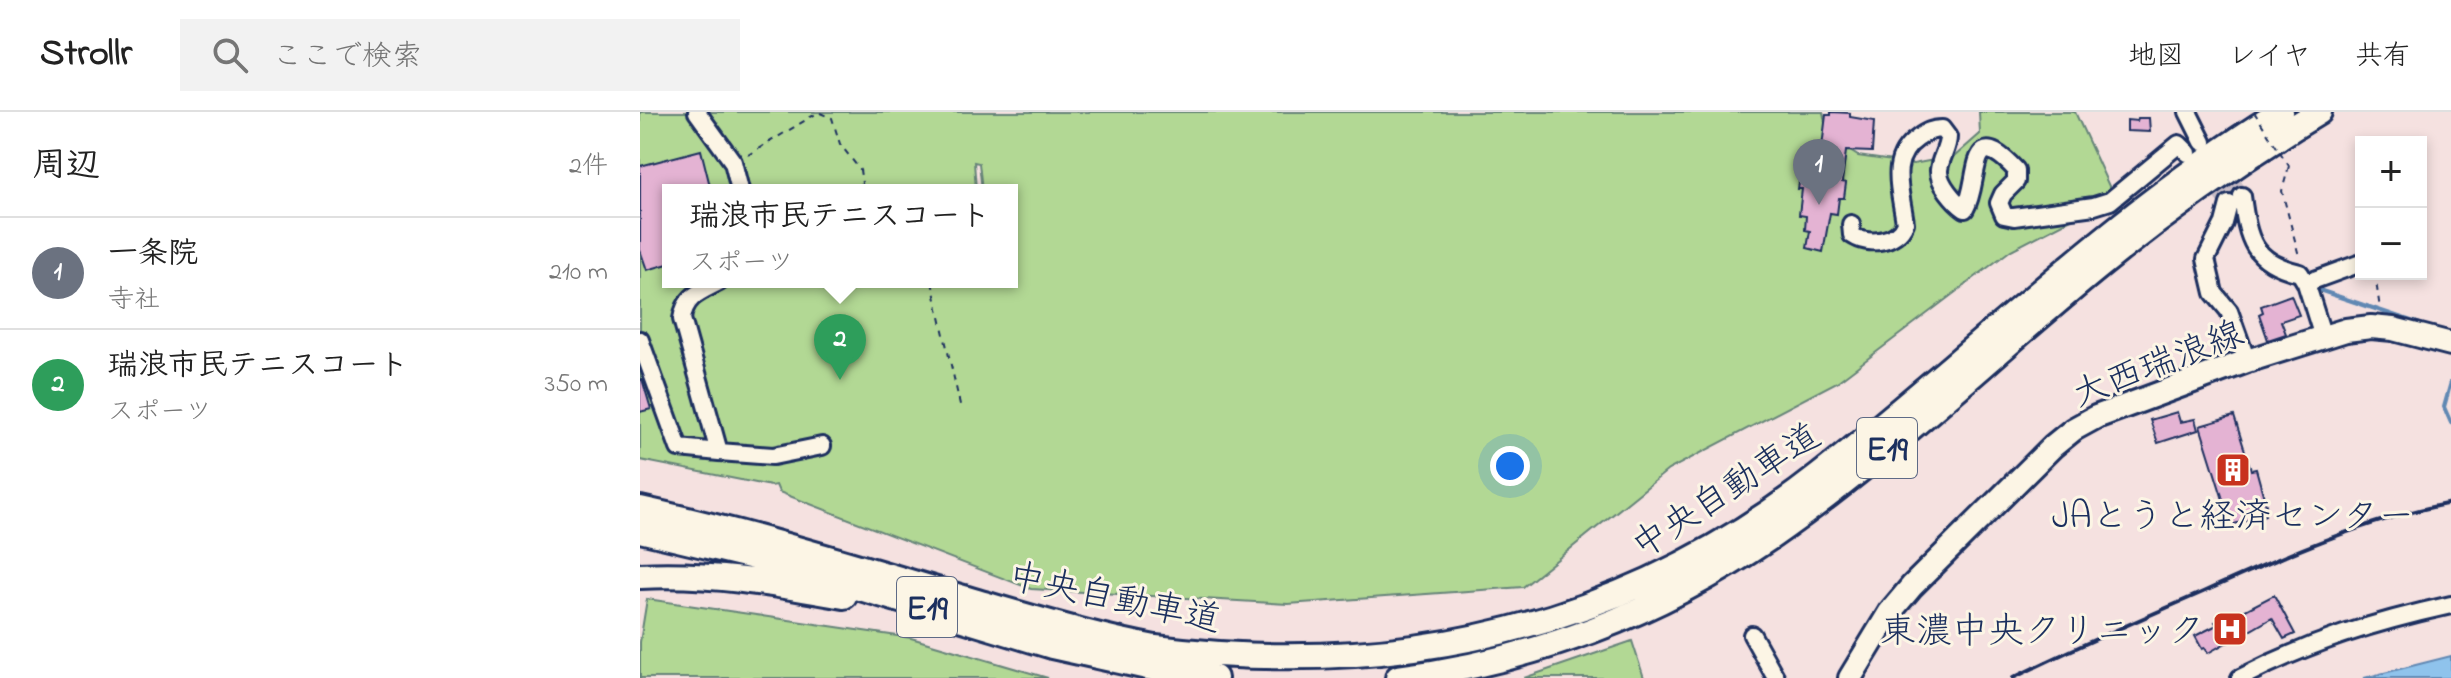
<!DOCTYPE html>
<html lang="ja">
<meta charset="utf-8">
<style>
:root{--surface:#fff;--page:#f2f2f2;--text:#222;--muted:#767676;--line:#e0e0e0;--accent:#c8321e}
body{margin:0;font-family:"Indie Flower","Klee One",sans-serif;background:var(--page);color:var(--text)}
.controls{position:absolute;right:24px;top:24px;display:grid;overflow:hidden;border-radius:0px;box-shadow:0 4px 12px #0003}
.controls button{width:72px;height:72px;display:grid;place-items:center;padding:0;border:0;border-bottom:2px solid var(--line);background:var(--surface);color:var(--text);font:40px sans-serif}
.you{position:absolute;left:870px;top:354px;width:28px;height:28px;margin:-20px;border:6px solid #fff;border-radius:50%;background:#1a73e8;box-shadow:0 0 0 12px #1a73e833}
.badge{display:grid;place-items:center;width:52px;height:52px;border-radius:50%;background:var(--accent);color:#fff;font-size:26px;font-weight:700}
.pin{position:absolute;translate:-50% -66px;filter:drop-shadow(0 2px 4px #0008)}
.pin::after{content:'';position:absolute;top:42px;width:28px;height:24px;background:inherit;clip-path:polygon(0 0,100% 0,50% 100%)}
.popup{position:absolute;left:22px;top:72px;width:356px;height:104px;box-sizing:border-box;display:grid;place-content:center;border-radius:0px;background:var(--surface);filter:drop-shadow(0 2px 6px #0005);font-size:26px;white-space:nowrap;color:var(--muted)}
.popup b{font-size:30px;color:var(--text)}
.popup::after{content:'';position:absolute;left:50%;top:100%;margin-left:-16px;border:16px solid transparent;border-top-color:var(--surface)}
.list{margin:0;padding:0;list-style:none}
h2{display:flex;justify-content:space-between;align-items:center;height:104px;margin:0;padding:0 32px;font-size:34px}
h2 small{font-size:26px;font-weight:400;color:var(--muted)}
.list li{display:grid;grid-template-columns:52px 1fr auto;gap:24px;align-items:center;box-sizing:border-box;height:112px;padding:0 32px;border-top:2px solid var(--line)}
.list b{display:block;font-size:30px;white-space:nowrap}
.list p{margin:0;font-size:26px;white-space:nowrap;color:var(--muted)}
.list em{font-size:26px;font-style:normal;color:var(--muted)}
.icon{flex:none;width:44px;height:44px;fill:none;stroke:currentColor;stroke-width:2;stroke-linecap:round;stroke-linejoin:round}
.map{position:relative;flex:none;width:1811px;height:566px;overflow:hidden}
header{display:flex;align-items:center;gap:48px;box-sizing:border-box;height:112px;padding:0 40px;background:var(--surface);border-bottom:2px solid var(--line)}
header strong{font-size:38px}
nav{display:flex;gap:44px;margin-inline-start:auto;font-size:28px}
.search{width:560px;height:72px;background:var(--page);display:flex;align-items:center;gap:20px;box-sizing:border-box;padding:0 28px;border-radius:0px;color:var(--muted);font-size:30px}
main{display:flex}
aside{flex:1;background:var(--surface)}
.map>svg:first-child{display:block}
.green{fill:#b2d894;stroke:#668479;stroke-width:2;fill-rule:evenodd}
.water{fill:#8fc3ec;stroke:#6188b3;stroke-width:2}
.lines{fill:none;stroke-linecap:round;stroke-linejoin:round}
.stream{stroke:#6188b3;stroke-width:4}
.building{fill:#e4b3d3;stroke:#1b2f5e;stroke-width:2}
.minor-tunnel{stroke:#c9bdc6;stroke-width:16;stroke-dasharray:16 8;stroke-linecap:butt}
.minor-casing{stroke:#1b2f5e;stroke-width:22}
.major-casing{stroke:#1b2f5e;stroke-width:28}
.highway-casing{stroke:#1b2f5e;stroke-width:30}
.path{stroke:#1b2f5e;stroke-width:2;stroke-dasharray:6 6;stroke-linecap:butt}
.minor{stroke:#fcf5e5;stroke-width:16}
.major{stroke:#fcf5e5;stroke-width:22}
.highway{stroke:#fcf5e5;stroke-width:24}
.rail{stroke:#1b2f5e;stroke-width:4}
.path-bridge{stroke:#1b2f5e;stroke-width:2;stroke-dasharray:6 6;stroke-linecap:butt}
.labels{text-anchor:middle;stroke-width:6;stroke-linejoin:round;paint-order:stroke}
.shield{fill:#fcf5e5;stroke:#5e6a86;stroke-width:2}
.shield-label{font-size:34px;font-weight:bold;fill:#1b2f5e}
.street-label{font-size:36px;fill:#1b2f5e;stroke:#fcf5e5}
.poi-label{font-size:36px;fill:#1b2f5e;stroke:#fcf5e5}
</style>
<header>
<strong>Strollr</strong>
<div class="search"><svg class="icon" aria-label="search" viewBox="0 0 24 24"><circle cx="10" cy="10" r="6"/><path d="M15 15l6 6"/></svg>ここで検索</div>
<nav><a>地図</a><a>レイヤ</a><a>共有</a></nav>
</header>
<main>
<aside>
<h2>周辺<small>2件</small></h2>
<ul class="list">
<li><span class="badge" style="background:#6b7280">1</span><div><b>一条院</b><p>寺社</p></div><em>210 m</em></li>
<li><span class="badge" style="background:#2e9e5b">2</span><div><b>瑞浪市民テニスコート</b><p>スポーツ</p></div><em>350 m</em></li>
</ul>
</aside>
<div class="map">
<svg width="1811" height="566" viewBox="0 0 1811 566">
<rect width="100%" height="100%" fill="#f5e1e0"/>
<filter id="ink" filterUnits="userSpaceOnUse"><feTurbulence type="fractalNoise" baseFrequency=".0125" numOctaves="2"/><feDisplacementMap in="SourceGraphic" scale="16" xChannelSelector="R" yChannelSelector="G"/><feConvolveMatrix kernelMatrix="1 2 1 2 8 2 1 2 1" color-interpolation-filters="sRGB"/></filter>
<g filter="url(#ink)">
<path class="green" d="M0 0H1183L1188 25 1218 44 1273 52 1315 44 1340 22 1339 0H1435L1474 85 1371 138 1197 270 1028 358 883 475 648 492 391 477 139 380 136 373 131 374 0 348ZM334 50 339 51 342 78H372V170H28V78H336Z
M7 487 271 526 408 566H0V530Z
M992 529 1004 566H884Z"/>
<path class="water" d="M1811 544V566H1724Z"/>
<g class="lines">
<path class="stream" d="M1676 177 1795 217
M1811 270 1804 295 1811 311"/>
</g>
<path class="building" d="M1191 0 1210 1V5L1234 9 1232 40 1206 39 1202 70 1206 71 1204 86H1199L1197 102 1190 101 1183 140 1167 136 1170 119 1165 118 1166 104 1159 103 1162 77H1158L1163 44 1173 46 1176 34 1182 35 1186 3H1191Z
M1498 6H1509L1510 20 1487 19V8L1497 9Z
M61 38 71 78H28V152L7 158 0 138V54Z
M1651 183 1659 203 1641 209 1646 222 1628 228 1619 202 1623 200 1621 194Z
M2 267 11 297 0 300V268Z
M1537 300 1540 310 1555 307 1558 318 1518 331 1510 308Z
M1594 304 1611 358 1616 357 1626 393 1622 394 1625 403 1591 413 1560 314Z
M1634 483 1655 522 1644 527 1632 506 1606 521 1607 523 1600 527 1586 531 1568 541 1565 536 1562 537 1555 524 1577 513 1575 510 1591 502 1592 505Z"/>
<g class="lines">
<path class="minor-tunnel" d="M1579 53 1602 84
M1565 62 1589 92"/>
<defs>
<path id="minor" d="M57 0 93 50 100 78
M1548 0 1563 30
M1602 84C1608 128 1612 150 1660 161L1666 171 1683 225
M1589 92 1584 111 1566 147 1574 181 1589 199 1607 249
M1211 112 1212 123C1228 134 1257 131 1265 111 1261 79 1247 47 1278 26 1286 20 1292 17 1302 17L1308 25C1308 37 1300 46 1299 58 1298 71 1315 90 1325 97 1341 70 1327 6 1376 58V69L1363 82 1359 91 1364 103 1374 105 1454 94 1470 89 1539 32 1548 41
M79 170C60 180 45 184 42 207L79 340 133 344 182 334
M1666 171 1721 151
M0 228 39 336 79 340
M1112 523 1136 566
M1600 566C1670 530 1734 510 1811 493"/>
<path id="major" d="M1210 566 1250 500 1272 474 1413 334 1434 317 1456 305 1607 249 1706 218 1731 215 1753 217 1811 232"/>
<path id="highway" d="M0 397C114 422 225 457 337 490 396 507 455 525 515 536 760 566 984 517 1179 364 1334 243 1473 103 1641 0
M0 418 131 449 412 534 512 556 575 566
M0 464C68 460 137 472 204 484
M758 566C891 550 1018 502 1129 426 1247 345 1350 243 1461 153 1530 97 1603 46 1679 0"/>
</defs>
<use href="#minor" class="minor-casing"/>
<use href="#major" class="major-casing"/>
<use href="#highway" class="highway-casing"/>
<path class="path" d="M180 1 192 6 200 32 220 58 223 78
M108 43 179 0
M1649 54 1642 79 1659 144
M1735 162 1740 197
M292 170 321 297"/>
<use href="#minor" class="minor"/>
<use href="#major" class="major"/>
<use href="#highway" class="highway"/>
<path class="rail" d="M1373 566C1435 535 1499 508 1563 480 1643 444 1724 408 1811 391"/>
<path class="path-bridge" d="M1614 0 1649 54"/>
</g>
</g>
<defs>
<symbol id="building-square" viewBox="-11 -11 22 22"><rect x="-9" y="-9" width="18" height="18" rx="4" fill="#c8321e" stroke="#fcf5e5"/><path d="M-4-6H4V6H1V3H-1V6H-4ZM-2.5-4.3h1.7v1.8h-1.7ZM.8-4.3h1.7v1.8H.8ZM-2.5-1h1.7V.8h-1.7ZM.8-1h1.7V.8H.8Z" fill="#fff"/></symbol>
<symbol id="hospital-square" viewBox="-11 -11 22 22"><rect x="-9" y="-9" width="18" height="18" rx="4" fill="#c8321e" stroke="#fcf5e5"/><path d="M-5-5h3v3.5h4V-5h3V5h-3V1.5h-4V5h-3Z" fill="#fff"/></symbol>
</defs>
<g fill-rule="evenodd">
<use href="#building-square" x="1573" y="338" width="40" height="40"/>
<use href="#hospital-square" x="1570" y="497" width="40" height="40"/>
</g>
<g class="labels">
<g class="shield">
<rect x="1217" y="306" width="60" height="60" rx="6"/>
<rect x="257" y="465" width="60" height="60" rx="6"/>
</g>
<g class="shield-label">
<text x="1247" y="348">E19</text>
<text x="287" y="507">E19</text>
</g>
<g class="street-label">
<text transform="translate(1517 250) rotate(-21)" y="13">大西瑞浪線</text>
<text transform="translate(1085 377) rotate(-33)" y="13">中央自動車道</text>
<text transform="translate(475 484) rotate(12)" y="13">中央自動車道</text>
</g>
<g class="poi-label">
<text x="1593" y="415">JAとうと経済センター</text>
<text x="1564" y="530" text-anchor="end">東濃中央クリニック</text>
</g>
</g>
</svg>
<div class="controls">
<button>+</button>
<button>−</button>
</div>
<div class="you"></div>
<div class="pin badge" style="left:1179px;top:93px;background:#6b7280">1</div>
<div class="pin badge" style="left:200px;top:268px;background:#2e9e5b">2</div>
<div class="popup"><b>瑞浪市民テニスコート</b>スポーツ</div>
</div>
</main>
